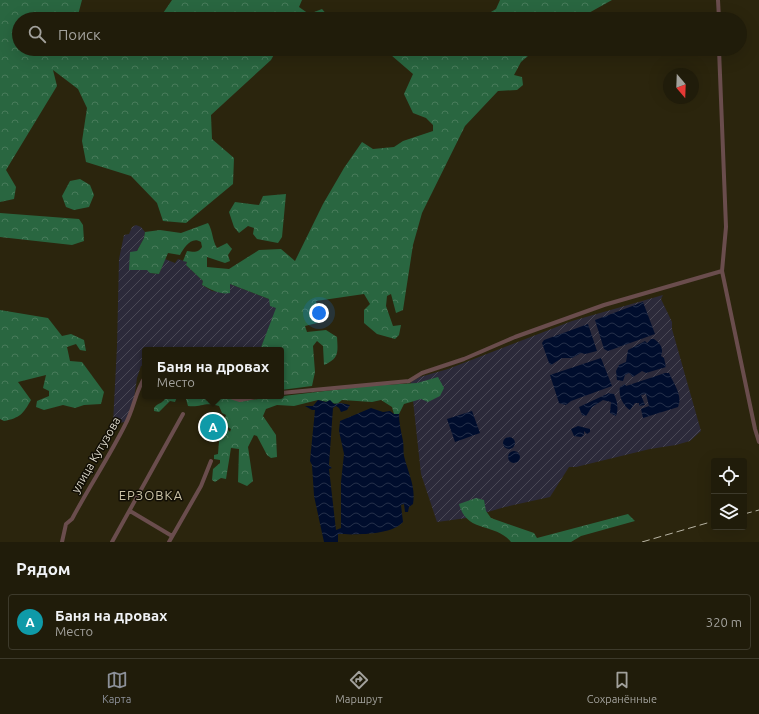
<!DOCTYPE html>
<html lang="ru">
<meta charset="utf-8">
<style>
:root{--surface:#201c0a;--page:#2d2918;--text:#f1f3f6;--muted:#a2a19c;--line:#3d3a2b;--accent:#8c9099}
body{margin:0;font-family:Ubuntu,sans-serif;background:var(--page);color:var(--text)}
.controls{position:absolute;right:12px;bottom:12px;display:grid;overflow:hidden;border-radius:4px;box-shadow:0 4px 16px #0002}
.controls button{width:36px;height:36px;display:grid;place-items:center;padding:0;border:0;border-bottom:1px solid var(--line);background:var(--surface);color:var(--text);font:20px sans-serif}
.compass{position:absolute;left:663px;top:68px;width:36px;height:36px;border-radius:50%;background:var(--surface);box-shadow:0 4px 16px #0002;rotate:161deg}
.you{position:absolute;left:319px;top:313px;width:14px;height:14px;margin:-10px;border:3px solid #fff;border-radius:50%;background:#1a73e8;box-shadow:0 0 0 6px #1a73e833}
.badge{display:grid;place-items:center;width:26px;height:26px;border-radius:50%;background:var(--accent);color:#fff;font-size:13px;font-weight:700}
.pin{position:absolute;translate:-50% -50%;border:2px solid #fff;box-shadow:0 1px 4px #0006}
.popup{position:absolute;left:142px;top:347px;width:142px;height:52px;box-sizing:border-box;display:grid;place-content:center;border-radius:4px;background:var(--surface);filter:drop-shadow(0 1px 3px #0005);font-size:13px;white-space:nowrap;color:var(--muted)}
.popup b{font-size:15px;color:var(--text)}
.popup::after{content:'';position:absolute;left:50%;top:100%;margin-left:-8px;border:8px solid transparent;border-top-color:var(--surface)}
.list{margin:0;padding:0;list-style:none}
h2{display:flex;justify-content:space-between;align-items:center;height:52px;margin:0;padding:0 16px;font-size:17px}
h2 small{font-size:13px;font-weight:400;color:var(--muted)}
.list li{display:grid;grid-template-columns:26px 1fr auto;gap:12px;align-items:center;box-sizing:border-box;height:56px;margin:0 8px 8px;padding:0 8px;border:1px solid var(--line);border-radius:4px}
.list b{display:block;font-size:15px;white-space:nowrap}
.list p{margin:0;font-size:13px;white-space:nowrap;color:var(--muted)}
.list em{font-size:13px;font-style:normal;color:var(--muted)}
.icon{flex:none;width:22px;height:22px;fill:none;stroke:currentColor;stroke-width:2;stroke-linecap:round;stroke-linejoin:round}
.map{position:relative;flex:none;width:759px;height:542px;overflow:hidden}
.search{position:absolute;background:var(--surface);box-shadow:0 4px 16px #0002;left:12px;right:12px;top:12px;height:44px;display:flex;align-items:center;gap:10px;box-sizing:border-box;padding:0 14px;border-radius:22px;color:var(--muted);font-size:15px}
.sheet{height:116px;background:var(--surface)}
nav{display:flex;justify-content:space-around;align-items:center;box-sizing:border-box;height:56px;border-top:1px solid var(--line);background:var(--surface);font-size:11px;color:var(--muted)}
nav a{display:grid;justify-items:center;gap:2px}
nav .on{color:var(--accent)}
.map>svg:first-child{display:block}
.industrial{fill:url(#industrial-furrows)}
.forest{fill:url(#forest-crowns)}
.water{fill:url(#water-waves)}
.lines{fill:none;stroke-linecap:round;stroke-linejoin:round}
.minor{stroke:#6a4d4d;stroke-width:4}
.rail{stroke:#b9b5a5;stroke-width:1;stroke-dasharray:8 4;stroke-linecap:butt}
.labels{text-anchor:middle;stroke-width:3;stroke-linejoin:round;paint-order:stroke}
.street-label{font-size:12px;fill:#dedacc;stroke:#110e05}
.neighbourhood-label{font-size:13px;letter-spacing:1px;fill:#cac2a6;stroke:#110e05}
</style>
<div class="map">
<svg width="759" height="542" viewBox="0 0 759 542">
<defs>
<pattern id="industrial-furrows" width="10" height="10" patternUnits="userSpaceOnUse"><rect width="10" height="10" fill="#2c2a3a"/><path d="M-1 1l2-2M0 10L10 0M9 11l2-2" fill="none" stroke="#4a4855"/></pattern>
<pattern id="forest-crowns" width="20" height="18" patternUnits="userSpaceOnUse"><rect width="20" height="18" fill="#296640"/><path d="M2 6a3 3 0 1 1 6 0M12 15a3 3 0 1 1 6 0" fill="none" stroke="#487b5a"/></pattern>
<pattern id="water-waves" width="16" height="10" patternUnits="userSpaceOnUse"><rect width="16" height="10" fill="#000d2d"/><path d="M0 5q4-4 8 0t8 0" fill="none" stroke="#25304a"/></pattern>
</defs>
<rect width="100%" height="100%" fill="#2b250d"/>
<path class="industrial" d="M136 225 141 227 145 232 144 238 137 251 150 273 159 274 165 259 175 263 178 259 187 262 186 265 203 281 202 285 212 291 229 293 230 284 269 299 277 308 260 350H145V365L141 366 137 378 133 406 125 422 113 424 117 346 119 259 124 235 129 234 132 227Z
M663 295 661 299 672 322V329L701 431 690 441 676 445 650 449 576 467H569L550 497 505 507 467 518 437 522 421 474 411 382 420 377 448 369 572 321Z"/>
<path class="forest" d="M0 0H82L78 15 75 19H19V49H277L271 60 211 115 212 139 234 158 233 184 186 223 163 221 157 203 131 176 86 162 82 141 87 108 78 89 53 70 57 86 6 170 16 187 14 199 0 202Z
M172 0H302L299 7 309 14 322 9 328 16 335 19H159Z
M500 0H612L578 19H479L496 9Z
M366 49H405L419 53 438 49H536L521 62 514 75 522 77 523 85 517 90 498 91 465 126 422 213 413 245 403 310 396 313 391 294 387 296 386 306 393 326 401 325 399 335 395 339 377 334 364 323V310L370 304 364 294 316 301 321 322 305 326 307 332 326 330 337 337C338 353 339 358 324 365L323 346 317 341 313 346 315 372 312 386 281 390V350H260L276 308 270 306 269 299 230 284V293C220 295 210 289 202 285L203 281 186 265 187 262 183 261 187 251C194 252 198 253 202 247L201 242C191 236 184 248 180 255L168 253 159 274 150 273 147 270H129L130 252 137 251 144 238 145 232 160 230 181 233 208 223C213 231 212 240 217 248L227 243 232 249 228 255 230 261 225 263 207 257V267L229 269 259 250 281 249 295 261 323 204 344 168 362 142 373 149 394 147 403 141 433 131V125L426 118 413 113 404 94 413 74 391 55 380 54Z
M80 179 90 185 94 195 89 207 74 210 66 207 62 196 70 181Z
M286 194 282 237 278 243 257 239 253 234 254 228 248 226 239 233 234 227 229 212 235 202 259 205 263 196Z
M0 213 79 219 83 225 84 241 72 245 0 237Z
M0 310 48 318 62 336 71 334 84 340 86 351 80 350 76 344 67 347 70 361 82 362 104 392 101 404 84 405 75 408 63 405 44 410 36 407 37 401 49 396V391L43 388 46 375 18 382 31 400C23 414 20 418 4 421L0 419Z
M438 377 444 388 440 396 428 402 421 399 404 404 399 414H394L392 407 381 400 372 402 342 400 337 404 318 400 294 406 277 405 266 409 263 416 276 435 277 457 271 458 267 455 257 436 254 435 248 447 253 481 247 486 238 482 239 449 231 448 226 479 221 478 215 482 212 480 213 469 220 463V460L214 459V455L218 454C219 446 218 433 226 428L230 432 231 429 223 424 226 415 222 413 219 406C204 401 201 408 188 406L186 399 177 397 175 402 170 401 159 412 154 411V408C157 403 162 404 165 399L160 396H221L241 401 367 386 417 383Z
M476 498 484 500 486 511 491 518 534 533 537 538 628 514 635 521 581 536 571 542H511C495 522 467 534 459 504Z"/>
<path class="water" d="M643 302 655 334 608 351 604 349 595 320Z
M588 324 597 351 585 354 581 353 572 358H562L551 365 549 363 542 343 544 340Z
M651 339H654C660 343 664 348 661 356L664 358 666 367 646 373 642 371 633 377 629 373 625 375 623 381 617 380 616 371 619 365 626 362 628 350 645 341 647 343Z
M601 358 612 386 571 401 566 405 559 403 550 375Z
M665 373H669C674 384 683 396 678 407L643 418 641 409 649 406 646 394 641 395 645 405 639 406V403H635L630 410C623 406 618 395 620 387L625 384 626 386Z
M609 393 614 394C617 401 619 408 616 416L610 413 611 402 603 400 592 407 586 416 582 415 579 407Z
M318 400 326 402 330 400 334 404 341 403 350 405 347 410 341 412 339 408 336 406 333 408 329 465 332 468 329 469 336 530 341 528V482L344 454 339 431 340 421 371 408 383 412 390 411 394 414H399C399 423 401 431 403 441 404 446 403 451 404 456 408 473 416 486 413 504L409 507 408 512H405L404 504 401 505 403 522C392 535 355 535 338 534V542H324L314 496 312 465 310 461 315 410H312L305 406H313Z
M472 411 480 433 455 442 447 419Z
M578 426 590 429V432L587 434 584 431V435L581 437 574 436 571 429Z
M503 443a6 6 0 1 1 12 0a6 6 0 1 1-12 0Z
M508 457a6 6 0 1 1 12 0a6 6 0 1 1-12 0Z"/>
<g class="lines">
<path class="minor" d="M718 0 719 19
M719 49 726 227 722 271 755 429 759 442
M281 393 409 381 422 373 464 359 515 337 604 305 722 271
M227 396 240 400 262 396
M130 511 172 536
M62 542 66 524 72 519C89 487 109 457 125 425 134 409 135 392 145 377
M112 542 183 414
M169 542 201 486 211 461"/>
<path class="rail" d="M744 514 759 510
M642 542 714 521"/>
</g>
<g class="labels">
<g class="street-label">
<text transform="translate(96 455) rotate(-60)" y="4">улица Кутузова</text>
</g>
<g class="neighbourhood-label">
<text x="151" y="500">ЕРЗОВКА</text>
</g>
</g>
</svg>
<div class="controls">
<button><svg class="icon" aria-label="locate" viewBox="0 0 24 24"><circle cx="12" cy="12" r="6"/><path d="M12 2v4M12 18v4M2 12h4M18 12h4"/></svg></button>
<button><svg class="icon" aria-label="layers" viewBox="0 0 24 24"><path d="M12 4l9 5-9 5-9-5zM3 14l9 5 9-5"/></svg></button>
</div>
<svg class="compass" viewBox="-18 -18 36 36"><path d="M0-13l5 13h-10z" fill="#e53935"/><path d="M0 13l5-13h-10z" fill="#a2a19c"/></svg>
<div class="you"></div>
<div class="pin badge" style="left:213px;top:427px;background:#0f9aa8">A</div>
<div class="popup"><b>Баня на дровах</b>Место</div>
<div class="search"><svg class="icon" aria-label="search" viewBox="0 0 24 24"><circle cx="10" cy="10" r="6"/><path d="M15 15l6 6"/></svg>Поиск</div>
</div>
<section class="sheet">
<h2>Рядом<small></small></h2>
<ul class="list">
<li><span class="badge" style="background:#0f9aa8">A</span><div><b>Баня на дровах</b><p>Место</p></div><em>320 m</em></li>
</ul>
</section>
<nav>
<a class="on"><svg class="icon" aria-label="map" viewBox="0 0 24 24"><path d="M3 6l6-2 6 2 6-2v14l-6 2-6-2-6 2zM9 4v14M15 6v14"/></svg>Карта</a>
<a><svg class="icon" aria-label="directions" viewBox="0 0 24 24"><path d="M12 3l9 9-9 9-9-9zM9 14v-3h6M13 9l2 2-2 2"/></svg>Маршрут</a>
<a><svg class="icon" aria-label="saved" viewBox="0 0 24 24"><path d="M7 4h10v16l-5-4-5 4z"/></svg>Сохранённые</a>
</nav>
